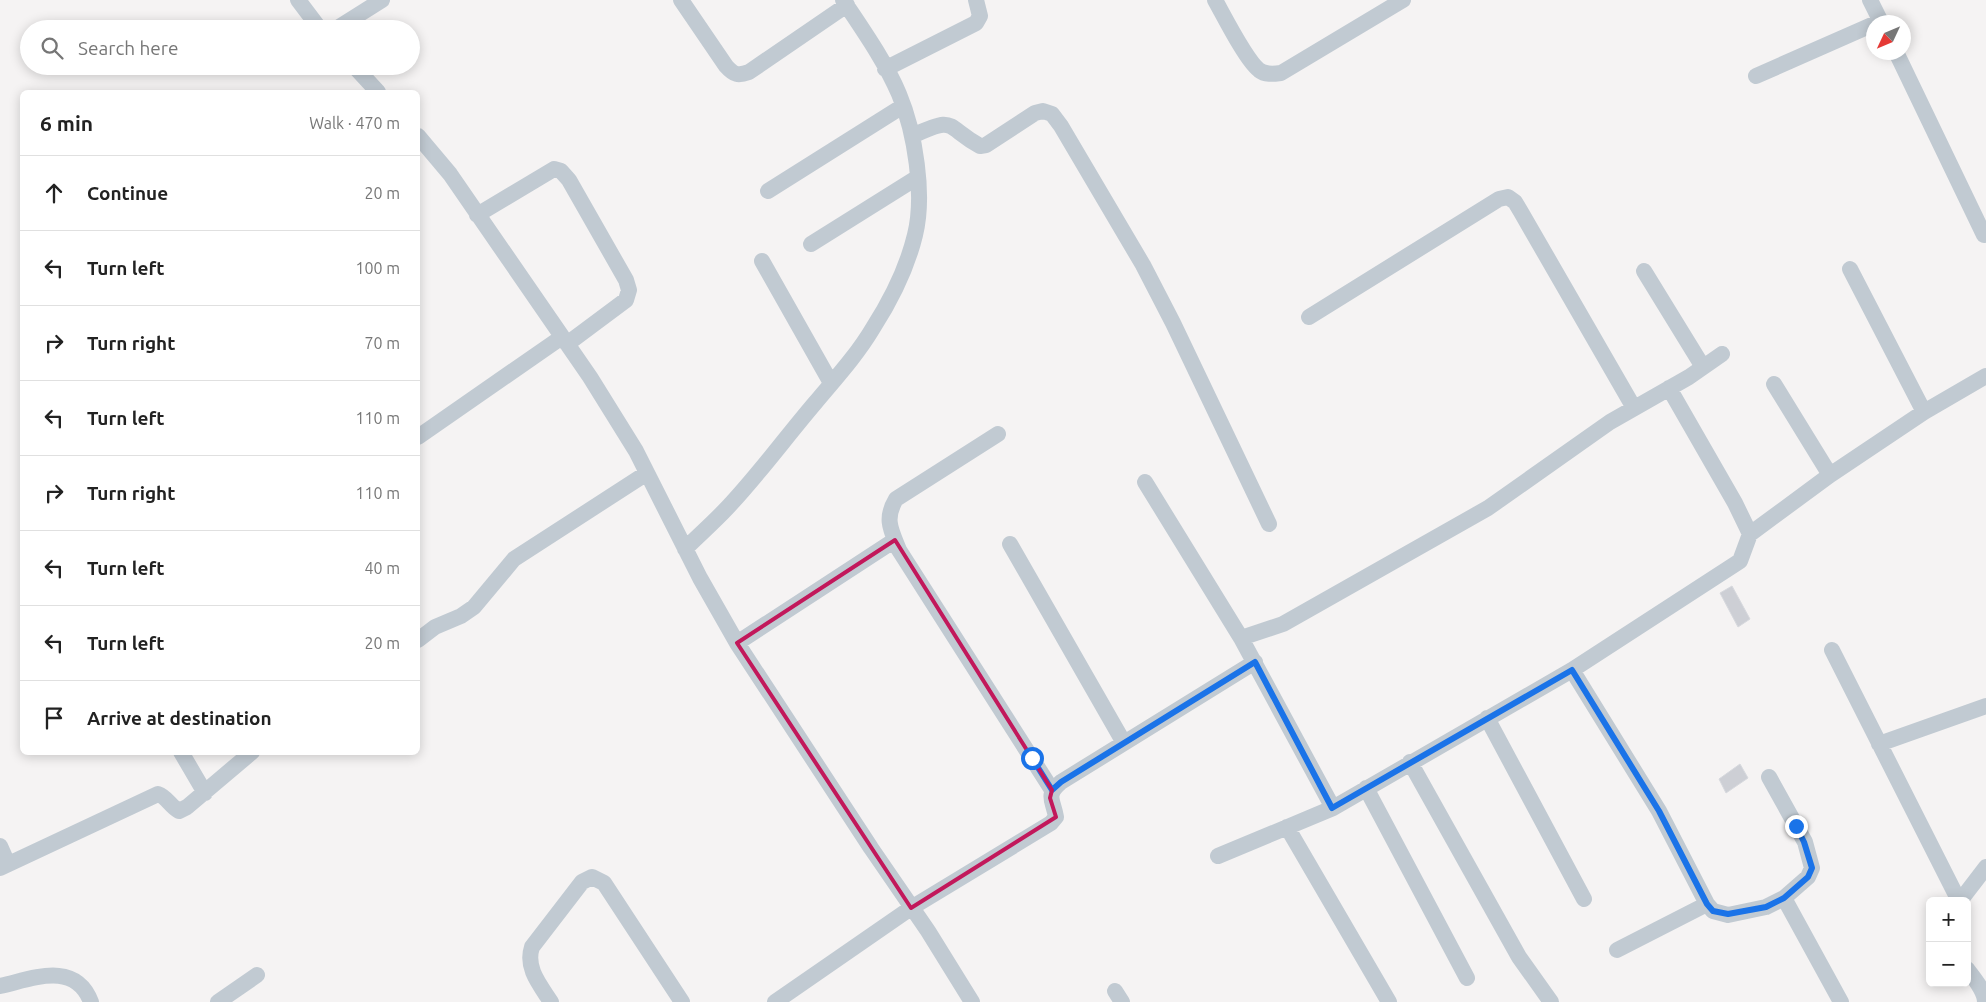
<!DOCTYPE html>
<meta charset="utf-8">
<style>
:root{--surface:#fff;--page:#f6f6f6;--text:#222;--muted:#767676;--line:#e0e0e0}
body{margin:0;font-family:Ubuntu,sans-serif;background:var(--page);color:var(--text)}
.controls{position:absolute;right:15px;bottom:15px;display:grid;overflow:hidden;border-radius:8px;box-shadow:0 2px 12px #0003}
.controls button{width:45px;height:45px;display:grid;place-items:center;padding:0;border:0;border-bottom:1px solid var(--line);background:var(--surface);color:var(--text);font:25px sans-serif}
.compass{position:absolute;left:1866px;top:15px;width:45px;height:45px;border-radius:50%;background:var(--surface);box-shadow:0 2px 12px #0003;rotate:226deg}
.stop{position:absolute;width:15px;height:15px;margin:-11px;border:4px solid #1a73e8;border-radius:50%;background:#fff}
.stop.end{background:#1a73e8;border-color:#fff;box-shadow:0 1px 5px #0008}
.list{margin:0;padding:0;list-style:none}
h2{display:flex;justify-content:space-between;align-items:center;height:65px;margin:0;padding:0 20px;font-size:21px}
h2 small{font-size:16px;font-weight:400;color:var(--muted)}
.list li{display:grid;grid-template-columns:32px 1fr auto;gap:15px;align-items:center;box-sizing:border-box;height:75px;padding:0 20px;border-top:1px solid var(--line)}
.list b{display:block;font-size:19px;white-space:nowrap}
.list em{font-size:16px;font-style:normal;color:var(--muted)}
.icon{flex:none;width:28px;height:28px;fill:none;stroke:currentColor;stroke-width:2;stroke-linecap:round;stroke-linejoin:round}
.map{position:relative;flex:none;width:1986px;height:1002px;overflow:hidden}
.search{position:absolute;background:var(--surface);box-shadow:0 2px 12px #0003;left:20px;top:20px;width:400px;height:55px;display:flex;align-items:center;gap:12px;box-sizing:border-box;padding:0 18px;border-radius:28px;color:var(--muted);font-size:19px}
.panel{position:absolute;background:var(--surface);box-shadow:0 2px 12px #0003;left:20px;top:90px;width:400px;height:665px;border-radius:8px}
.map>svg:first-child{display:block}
.building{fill:#cdcfd5;stroke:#d7d9de}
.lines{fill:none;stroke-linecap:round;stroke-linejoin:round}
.minor{stroke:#c1cad2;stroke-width:16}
.route{stroke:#1a73e8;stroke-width:6}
.marked{fill:none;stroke:#c2185b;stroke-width:4;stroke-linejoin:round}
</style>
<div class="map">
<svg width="1986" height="1002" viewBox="0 0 1986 1002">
<rect width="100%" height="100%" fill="#f5f3f3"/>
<path class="building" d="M1732 586 1750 619 1738 627 1720 593Z
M1740 764 1748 778 1726 793 1719 779Z"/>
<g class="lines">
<path class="minor" d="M298 0 320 29
M681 0 726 66C734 75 738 76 749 72L847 5
M1215 0C1224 16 1246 60 1259 70 1265 75 1273 74 1281 73L1403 0
M1870 0 1881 22
M336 29 382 0
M1896 52 1984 235
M354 66 378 92
M885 69 976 23 980 16 976 0
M1756 76 1874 24
M418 136 450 174 590 377 636 451 700 578 737 643 871 848 928 931 972 1002
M912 136C957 115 944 126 980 146L986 145 1035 113 1043 111 1052 114 1061 126 1143 265 1173 323 1269 524
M768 191 903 106
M477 215 554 169 561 171 569 180 626 280 629 290 626 300 567 344
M811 244 918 177
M762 261 831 383
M1850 269 1924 412
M1644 271 1703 367
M1309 317 1499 199 1508 197 1515 202 1521 212 1634 408
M1774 384 1830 475
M1669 388 1735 503 1750 534
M998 434 896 499C884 519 891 530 899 550L1052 790
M418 437 562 337
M1145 482 1241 638 1333 808
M1010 544 1124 743
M685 549C699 535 714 522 728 507 759 474 786 437 815 403 835 379 857 355 873 328 891 300 907 268 915 235 925 195 915 132 899 94 885 61 863 30 843 0
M1241 638 1283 624 1488 508 1610 422 1689 377 1722 354
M418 640 435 627 461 616 474 607 514 559 647 473
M737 643 895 540
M1832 650 1959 901
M1572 670 1659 811 1707 904 1713 911 1728 915 1766 907 1784 898 1808 877 1812 868 1805 842 1769 777
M1487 718 1584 899
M1879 744 1986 706
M181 752 205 793
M1410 762 1519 957 1551 1002
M1366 788 1467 978
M1287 827 1389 1002
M0 846 8 864
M1218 856 1333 808 1572 670 1740 561 1750 534 1830 475 1924 412 1986 376
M0 868 158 794C167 797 170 806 179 811L187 807 252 752
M1784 898 1841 1002
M1960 901 1986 867
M1617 950 1707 904
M1967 969C1974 978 1985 991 1985 1002
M0 986C32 979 75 960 91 1002
M1115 991 1122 1002
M218 1002 257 975
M551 1002C540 985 525 968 532 947L582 882 592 877 604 883 682 1002
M775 1002 911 908 1051 823 1056 817C1053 799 1045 796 1061 782L1255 662"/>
</g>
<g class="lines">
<path class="route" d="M1032 758 1052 790 1061 782 1255 662 1332 808 1572 670 1659 811 1707 904 1713 911 1728 914 1766 907 1784 898 1808 877 1812 868 1804 842 1796 826"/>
</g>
<path class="marked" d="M895 540 1052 790 1050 798 1056 817 911 908 737 643Z"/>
</svg>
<div class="controls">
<button>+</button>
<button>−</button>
</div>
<svg class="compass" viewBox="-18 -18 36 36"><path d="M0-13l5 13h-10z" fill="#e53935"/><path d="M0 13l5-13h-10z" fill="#767676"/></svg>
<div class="stop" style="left:1032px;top:758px"></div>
<div class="stop end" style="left:1796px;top:826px"></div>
<div class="search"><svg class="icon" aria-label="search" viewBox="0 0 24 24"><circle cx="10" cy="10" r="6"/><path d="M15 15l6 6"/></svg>Search here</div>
<section class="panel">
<h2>6 min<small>Walk · 470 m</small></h2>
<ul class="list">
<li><svg class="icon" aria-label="ahead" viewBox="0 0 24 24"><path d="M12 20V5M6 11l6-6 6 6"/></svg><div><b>Continue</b></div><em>20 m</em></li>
<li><svg class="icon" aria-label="left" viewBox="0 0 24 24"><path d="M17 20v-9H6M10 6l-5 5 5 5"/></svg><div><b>Turn left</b></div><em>100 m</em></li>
<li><svg class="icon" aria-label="right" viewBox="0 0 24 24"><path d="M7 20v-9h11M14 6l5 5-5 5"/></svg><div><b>Turn right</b></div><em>70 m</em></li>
<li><svg class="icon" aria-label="left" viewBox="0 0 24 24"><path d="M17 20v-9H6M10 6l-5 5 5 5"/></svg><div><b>Turn left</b></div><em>110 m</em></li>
<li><svg class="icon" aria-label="right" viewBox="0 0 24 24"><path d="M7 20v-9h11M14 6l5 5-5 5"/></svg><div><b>Turn right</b></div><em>110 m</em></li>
<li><svg class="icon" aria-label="left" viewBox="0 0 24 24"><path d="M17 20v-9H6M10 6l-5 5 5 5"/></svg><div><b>Turn left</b></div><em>40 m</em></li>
<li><svg class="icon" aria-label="left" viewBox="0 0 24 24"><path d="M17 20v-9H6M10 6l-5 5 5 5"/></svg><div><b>Turn left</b></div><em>20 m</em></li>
<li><svg class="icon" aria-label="arrive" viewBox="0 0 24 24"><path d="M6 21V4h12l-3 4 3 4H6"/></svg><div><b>Arrive at destination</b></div></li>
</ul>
</section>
</div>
